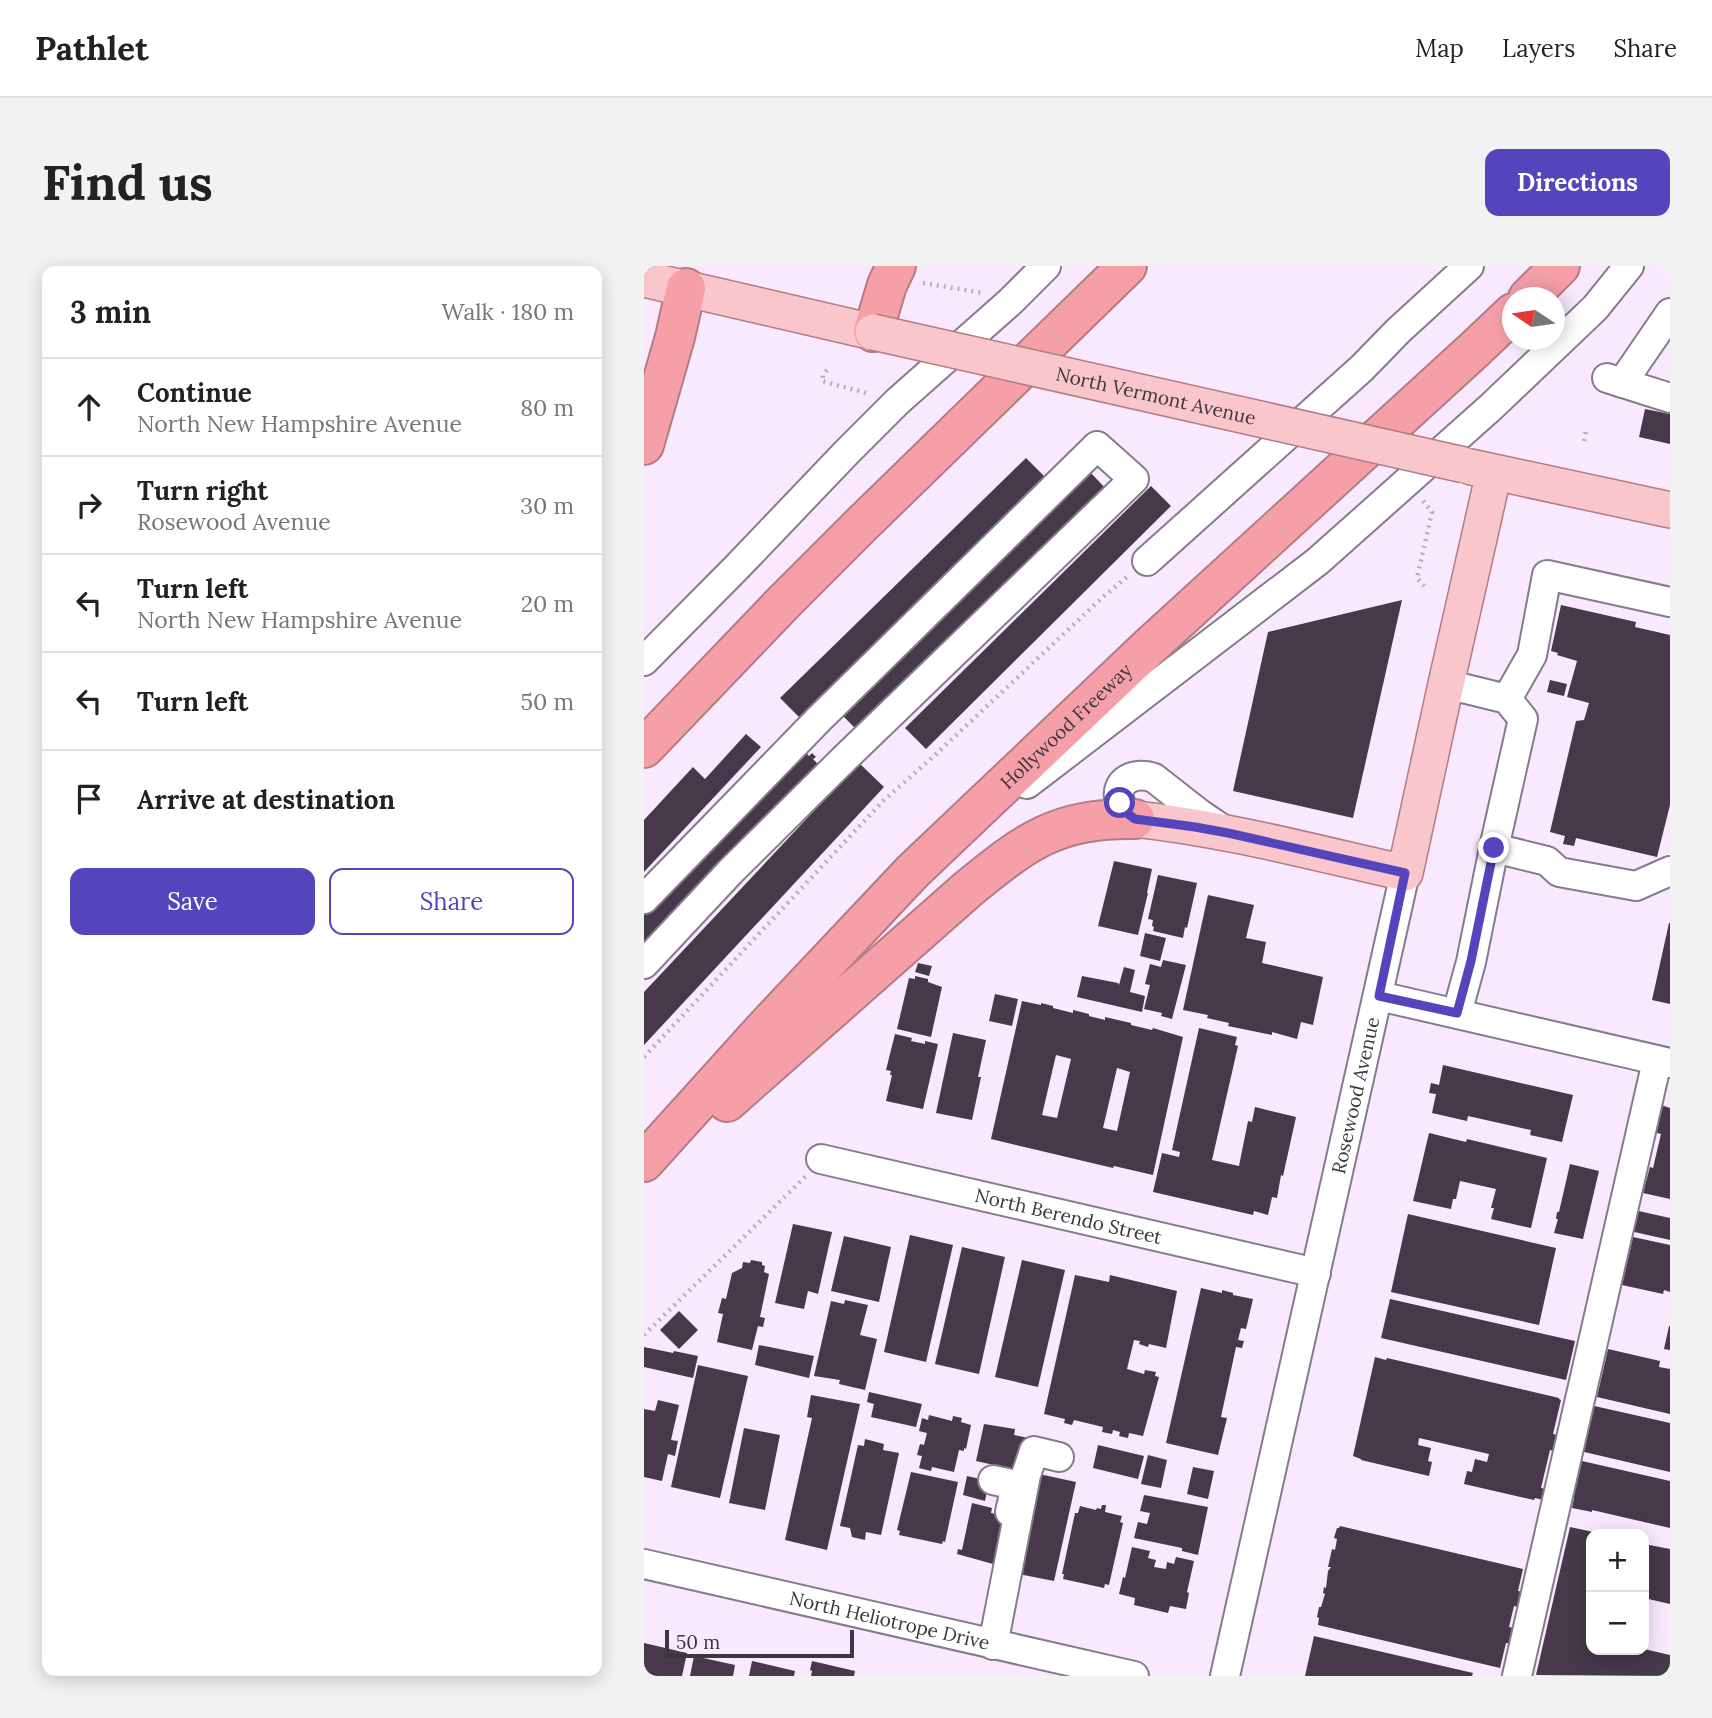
<!DOCTYPE html>
<meta charset="utf-8">
<style>
:root{--surface:#fff;--page:#f2f2f2;--text:#222;--muted:#767676;--line:#e0e0e0;--accent:#5445bd}
body{margin:0;font-family:Lora,serif;background:var(--page);color:var(--text)}
.controls{position:absolute;right:21px;bottom:21px;display:grid;overflow:hidden;border-radius:14px;box-shadow:0 4px 18px #0003}
.controls button{width:63px;height:63px;display:grid;place-items:center;padding:0;border:0;border-bottom:2px solid var(--line);background:var(--surface);color:var(--text);font:35px sans-serif}
.compass{position:absolute;left:858px;top:21px;width:63px;height:63px;border-radius:50%;background:var(--surface);box-shadow:0 4px 18px #0003;rotate:283deg}
.scale{position:absolute;left:21px;bottom:18px;width:189px;box-sizing:border-box;padding-left:7px;border:4px solid #3c363f;border-top:0;font-size:19px;line-height:24px;white-space:nowrap;color:#3c363f;-webkit-text-stroke:5px #f8e9fe;paint-order:stroke}
.stop{position:absolute;width:21px;height:21px;margin:-16px;border:5px solid #5445bd;border-radius:50%;background:#fff}
.stop.end{background:#5445bd;border-color:#fff;box-shadow:0 2px 7px #0008}
.list{margin:0;padding:0;list-style:none}
h2{display:flex;justify-content:space-between;align-items:center;height:91px;margin:0;padding:0 28px;font-size:30px}
h2 small{font-size:23px;font-weight:400;color:var(--muted)}
.list li{display:grid;grid-template-columns:46px 1fr auto;gap:21px;align-items:center;box-sizing:border-box;height:98px;padding:0 28px;border-top:2px solid var(--line)}
.list b{display:block;font-size:26px;white-space:nowrap}
.list p{margin:0;font-size:23px;white-space:nowrap;color:var(--muted)}
.list em{font-size:23px;font-style:normal;color:var(--muted)}
.actions{display:flex;gap:14px;padding:21px 28px}
.actions a{flex:1;padding:16px 0;border:2px solid var(--accent);border-radius:14px;text-align:center;font-size:24px;color:var(--accent)}
.actions .main{background:var(--accent);color:#fff}
.icon{flex:none;width:38px;height:38px;fill:none;stroke:currentColor;stroke-width:2;stroke-linecap:round;stroke-linejoin:round}
.map{position:relative;flex:none;width:1026px;height:1410px;overflow:hidden;border-radius:14px}
header{display:flex;align-items:center;gap:42px;box-sizing:border-box;height:98px;padding:0 35px;background:var(--surface);border-bottom:2px solid var(--line)}
header strong{font-size:33px}
nav{display:flex;gap:38px;margin-inline-start:auto;font-size:24px}
.intro{display:flex;align-items:center;justify-content:space-between;box-sizing:border-box;height:168px;padding:0 42px}
h1{margin:0;font-size:49px}
.button{padding:18px 32px;border-radius:14px;background:var(--accent);color:#fff;font-size:24px;font-weight:700}
main{display:flex;gap:42px;padding:0 42px}
aside{flex:1;background:var(--surface);border-radius:14px;box-shadow:0 4px 18px #0003}
.map>svg:first-child{display:block}
.building{fill:#45394a;fill-rule:evenodd}
.lines{fill:none;stroke-linecap:round;stroke-linejoin:round}
.minor-casing{stroke:#877a8d;stroke-width:32}
.major-casing{stroke:#b47b84;stroke-width:38}
.highway-casing{stroke:#b47b84;stroke-width:42}
.path{stroke:#b7abbc;stroke-width:4.5;stroke-dasharray:2 5;stroke-linecap:butt}
.minor{stroke:#fff;stroke-width:28}
.major{stroke:#f9c6cb;stroke-width:35}
.highway{stroke:#f5a0a9;stroke-width:38}
.major-bridge-casing{stroke:#b47b84;stroke-width:38;stroke-linecap:butt}
.major-bridge{stroke:#f9c6cb;stroke-width:35}
.route{stroke:#5445bd;stroke-width:9}
.labels{text-anchor:middle;stroke-width:7;stroke-linejoin:round;paint-order:stroke}
.street-label{font-size:19px;fill:#3c363f;stroke:#f8e9fe}
</style>
<header>
<strong>Pathlet</strong>
<nav><a>Map</a><a>Layers</a><a>Share</a></nav>
</header>
<div class="intro"><h1>Find us</h1><a class="button">Directions</a></div>
<main>
<aside>
<h2>3 min<small>Walk · 180 m</small></h2>
<ul class="list">
<li><svg class="icon" aria-label="ahead" viewBox="0 0 24 24"><path d="M12 20V5M6 11l6-6 6 6"/></svg><div><b>Continue</b><p>North New Hampshire Avenue</p></div><em>80 m</em></li>
<li><svg class="icon" aria-label="right" viewBox="0 0 24 24"><path d="M7 20v-9h11M14 6l5 5-5 5"/></svg><div><b>Turn right</b><p>Rosewood Avenue</p></div><em>30 m</em></li>
<li><svg class="icon" aria-label="left" viewBox="0 0 24 24"><path d="M17 20v-9H6M10 6l-5 5 5 5"/></svg><div><b>Turn left</b><p>North New Hampshire Avenue</p></div><em>20 m</em></li>
<li><svg class="icon" aria-label="left" viewBox="0 0 24 24"><path d="M17 20v-9H6M10 6l-5 5 5 5"/></svg><div><b>Turn left</b></div><em>50 m</em></li>
<li><svg class="icon" aria-label="arrive" viewBox="0 0 24 24"><path d="M6 21V4h12l-3 4 3 4H6"/></svg><div><b>Arrive at destination</b></div></li>
</ul>
<div class="actions"><a class="main">Save</a><a>Share</a></div>
</aside>
<div class="map">
<svg width="1026" height="1410" viewBox="0 0 1026 1410">
<rect width="100%" height="100%" fill="#f8e9fe"/>
<path class="building" d="M1001 143 1026 148V178L995 171Z
M382 192 403 213 157 453 136 432Z
M446 206 463 224 217 468 199 450Z
M507 220 527 240 282 483 261 462Z
M758 334 709 552 589 525 624 366Z
M917 339 992 356 991 361 1026 369V539L1013 591 932 572 930 580 919 578 921 570 906 566 932 455 940 454 945 437 923 431 933 395 913 389 914 387 907 385Z
M906 414 923 418 920 430 903 426Z
M102 468 117 481 0 606V554L49 501 61 513Z
M157 481 165 490 168 487 172 491 169 493 174 498 0 685V649Z
M215 497 240 521 0 779V726Z
M470 595 508 603 503 627H504L494 669 454 660Z
M514 609 553 617 543 662 541 661 539 672 509 665 510 661 508 660 509 654 504 653Z
M564 629 610 639 602 672 622 676 618 697 679 711 669 759 657 756 653 773 628 766V769L584 760 585 757 563 752 564 749 539 744Z
M1025 657H1026V738L1008 734Z
M501 667 522 672 516 695 496 690Z
M519 694 542 699 528 753 517 750 518 747 500 743 506 719 501 718 506 698 517 701Z
M274 697 288 700 285 710 271 706Z
M480 701 491 704 486 726 501 730 498 746 433 731 438 710 474 717 475 719Z
M271 710 284 713V716L298 721 287 771 253 763 265 712 271 713Z
M351 728 374 733 368 760 345 755Z
M378 735 397 739V737L409 740V742L429 747V744L445 748V750L461 754V751L487 757V759L508 764 509 762 539 771 509 909 470 900 469 902 347 873ZM412 789 427 793 413 852 398 849ZM473 802 486 806 473 865 459 862Z
M555 762 593 771 591 779 594 780 568 894 595 900 604 855 608 856 611 841 652 851 639 910 637 909 633 932 628 931 624 949 610 945 609 949 509 926 518 887 535 891 536 886 528 884Z
M309 767 342 774 334 811H337L328 854 292 847Z
M251 768 268 772 267 775 281 778V775L294 778 279 843 242 835 248 809H246L247 805 242 804Z
M799 799 929 829 918 876 886 869 887 864 824 850 823 855 788 847 792 828 785 827 787 817 795 819Z
M1017 839 1026 842V933L999 927 1006 901 1009 902 1017 868 1010 866Z
M785 867 822 876 823 873 903 892 887 962 847 953 850 942H847L852 923 816 915 812 933H809L807 943 769 935Z
M926 898 955 905 939 973 910 967 914 953H912L913 946H915Z
M990 944 1026 952V974L986 965Z
M764 948 912 982 895 1059 747 1026Z
M149 958 188 966 174 1028 164 1025 160 1043 131 1037Z
M266 969 309 979 282 1096 240 1086Z
M200 970 247 981 235 1036 187 1025Z
M989 971 1026 979V1026L1020 1024 1019 1028 978 1019Z
M318 981 361 991 335 1108 291 1098Z
M107 994 118 996V999L121 1000 120 1006 125 1008 116 1051 121 1052 119 1061 114 1060 108 1084 73 1076 79 1048 74 1047 78 1032 82 1033 88 1007 98 1002 99 996 106 997Z
M378 994 421 1004 394 1121 351 1111Z
M431 1009 465 1016 466 1009 533 1025 522 1082 505 1078 504 1081 495 1078 496 1075 490 1074 483 1103 500 1108 501 1104 512 1106 511 1110 515 1111 499 1170 485 1167 484 1172 475 1170 476 1166 469 1164 468 1168 458 1166 459 1161 430 1154 428 1159 420 1157 421 1153 400 1148Z
M557 1022 578 1027V1024L589 1027V1029L609 1033 602 1063 597 1062 594 1074 600 1075 598 1082 592 1081 577 1151 583 1152 574 1189 522 1177Z
M746 1033 931 1075 922 1114 737 1072Z
M201 1034 224 1039 216 1069 233 1073 221 1124 195 1118 196 1114 170 1110 187 1035 200 1038Z
M35 1045 54 1064 35 1083 16 1064Z
M1025 1060H1026V1084L1020 1083Z
M115 1079 170 1090 165 1112 111 1099Z
M0 1081 29 1087 30 1085 54 1090 49 1112 0 1101Z
M964 1083 1016 1095 1015 1101 1026 1103V1148L953 1131Z
M731 1091 742 1094 743 1092 915 1132V1133L917 1134 909 1168 914 1169 910 1185 906 1184 897 1222 902 1223 899 1234 891 1232 890 1234 820 1218 823 1205 828 1206 831 1193 843 1196 845 1188 775 1172 774 1179 787 1182 784 1195 788 1196 785 1210 717 1194V1193L709 1190Z
M54 1099 104 1110 76 1232 27 1221Z
M225 1126 278 1138 272 1161 227 1151 230 1138 223 1136Z
M167 1129 216 1138 183 1284 141 1274 168 1152 163 1151Z
M14 1134 35 1139 27 1174 34 1175 31 1190 24 1188 18 1215 0 1211V1143L11 1145Z
M946 1139 1026 1157V1206L936 1185 940 1167 944 1168 946 1158H942Z
M285 1149 308 1155 309 1150 318 1152 317 1156 327 1159 322 1183 320 1182V1185L315 1184 310 1206 288 1201 287 1205 275 1202 278 1190 273 1189 276 1178 280 1179 283 1167 275 1165 278 1152 284 1154Z
M340 1158 371 1163 370 1169 385 1172 376 1209 349 1202 350 1199 332 1195Z
M100 1162 136 1169 121 1244 85 1237Z
M221 1173 240 1178 239 1184 255 1187 237 1269 222 1266 221 1274 208 1271 206 1262 196 1260 214 1179 220 1180Z
M454 1179 500 1190 494 1213 449 1202Z
M504 1189 523 1194 517 1222 497 1218Z
M938 1195 1026 1215V1262L948 1244V1246L928 1242 930 1232 926 1231 928 1220 932 1221Z
M549 1201 570 1205 564 1233 543 1228Z
M267 1206 314 1216 301 1276 299 1275 298 1278 255 1269 256 1265 253 1264Z
M386 1206 432 1216 410 1315 369 1307Z
M323 1210 345 1215 341 1235 319 1229Z
M500 1229 564 1241 554 1289 538 1285V1282L490 1272 494 1256 503 1258 506 1247 496 1245Z
M328 1237 348 1242 347 1247 361 1250 349 1298 313 1288 314 1283 318 1284Z
M458 1239H462L461 1246 478 1250 476 1256 479 1257 465 1319 461 1318 460 1322 419 1313 420 1308H418L431 1247H434L436 1240 452 1244 453 1242 457 1243Z
M696 1260 879 1303 874 1325 879 1326 875 1341 870 1340 865 1361 871 1362 867 1378 862 1377 856 1402 674 1359 675 1352 673 1351 675 1341H677L681 1328 679 1327 680 1321 682 1322 684 1305 687 1301H684L688 1283 691 1284 693 1273 690 1272 693 1262H695Z
M926 1261 954 1267 947 1268V1384L1000 1383 1026 1389V1410L892 1409Z
M1000 1278 1026 1283V1338L1000 1332Z
M488 1281 506 1285 504 1292 512 1294 510 1301 522 1303 523 1296 530 1298 532 1291 550 1295 543 1326 545 1327 542 1343 526 1340 524 1347 490 1339 491 1332 475 1328 479 1311 481 1312Z
M670 1370 829 1407 828 1410H661Z
M0 1377 43 1387 38 1410H0Z
M50 1390 91 1399 89 1410H46Z
M108 1395 151 1405 150 1410H105Z
M168 1395 211 1405 210 1410H167L168 1405 166 1404Z"/>
<g class="lines">
<defs>
<g id="minor">
<path d="M963 112 1026 132"/>
<path d="M978 117 1026 47"/>
<path d="M503 295 718 102 754 65 825 0"/>
<path d="M0 395 94 300 202 187 254 135 366 36 402 0"/>
<path d="M802 418 863 433 879 453 850 582 827 696 813 747"/>
<path d="M863 433 888 389 903 309 1026 336"/>
<path d="M383 518 674 295 847 141 951 42 985 0"/>
<path d="M491 553C484 548 478 544 476 536 469 514 492 505 510 512L556 548 581 565"/>
<path d="M850 582 903 595 915 606 992 620 1026 605"/>
<path d="M0 633 174 454 453 180 490 213 201 492 86 606 0 698"/>
<path d="M735 730 1026 797"/>
<path id="s1" d="M177 893 672 1007"/>
<path d="M349 1214 372 1219 366 1246"/>
<path id="s2" d="M0 1298 490 1410"/>
<path d="M349 1379 382 1209 390 1185 415 1191"/>
<path id="s3" d="M581 1410 761 607"/>
<path d="M873 1410 1013 795"/>
</g>
<path id="major" d="M0 13 229 66
M827 201 1026 244
M491 553C583 563 672 587 761 607L802 418 850 206"/>
<g id="highway">
<path d="M884 32 916 0"/>
<path d="M229 66 243 19 252 0"/>
<path d="M0 179 31 71 42 22"/>
<path d="M0 482 140 336 217 259 483 0"/>
<path d="M83 836 324 623C383 575 412 552 491 553"/>
<path id="s4" d="M0 896 121 762 269 605 505 381 830 84 869 47"/>
</g>
</defs>
<use href="#minor" class="minor-casing"/>
<use href="#major" class="major-casing"/>
<use href="#highway" class="highway-casing"/>
<path class="path" d="M279 17 339 27
M183 104 179 109 178 115 226 128
M940 175 942 165
M779 235 788 246 773 312 780 320
M0 791 239 535 289 491 459 331 483 311
M0 1069 162 910"/>
<use href="#minor" class="minor"/>
<use href="#major" class="major"/>
<use href="#highway" class="highway"/>
<defs>
<g id="major-bridge">
<path id="s5" d="M229 66 820 199"/>
</g>
</defs>
<use href="#major-bridge" class="major-bridge-casing"/>
<use href="#major-bridge" class="major-bridge"/>
</g>
<g class="lines">
<path class="route" d="M476 537 480 545 491 553 551 561 584 567 761 607 735 730 813 747 827 695 850 582"/>
</g>
<g class="labels">
<g class="street-label">
<text dy="7" stroke="none"><textPath href="#s5" startOffset="290">North Vermont Avenue</textPath></text>
<text dy="7" stroke="none"><textPath href="#s4" startOffset="607">Hollywood Freeway</textPath></text>
<text dy="7" stroke="none"><textPath href="#s3" startOffset="595">Rosewood Avenue</textPath></text>
<text dy="7" stroke="none"><textPath href="#s1" startOffset="254">North Berendo Street</textPath></text>
<text dy="7" stroke="none"><textPath href="#s2" startOffset="252">North Heliotrope Drive</textPath></text>
</g>
</g>
</svg>
<div class="controls">
<button>+</button>
<button>−</button>
</div>
<svg class="compass" viewBox="-18 -18 36 36"><path d="M0-13l5 13h-10z" fill="#e53935"/><path d="M0 13l5-13h-10z" fill="#767676"/></svg>
<div class="scale">50 m</div>
<div class="stop" style="left:476px;top:537px"></div>
<div class="stop end" style="left:850px;top:582px"></div>
</div>
</main>
